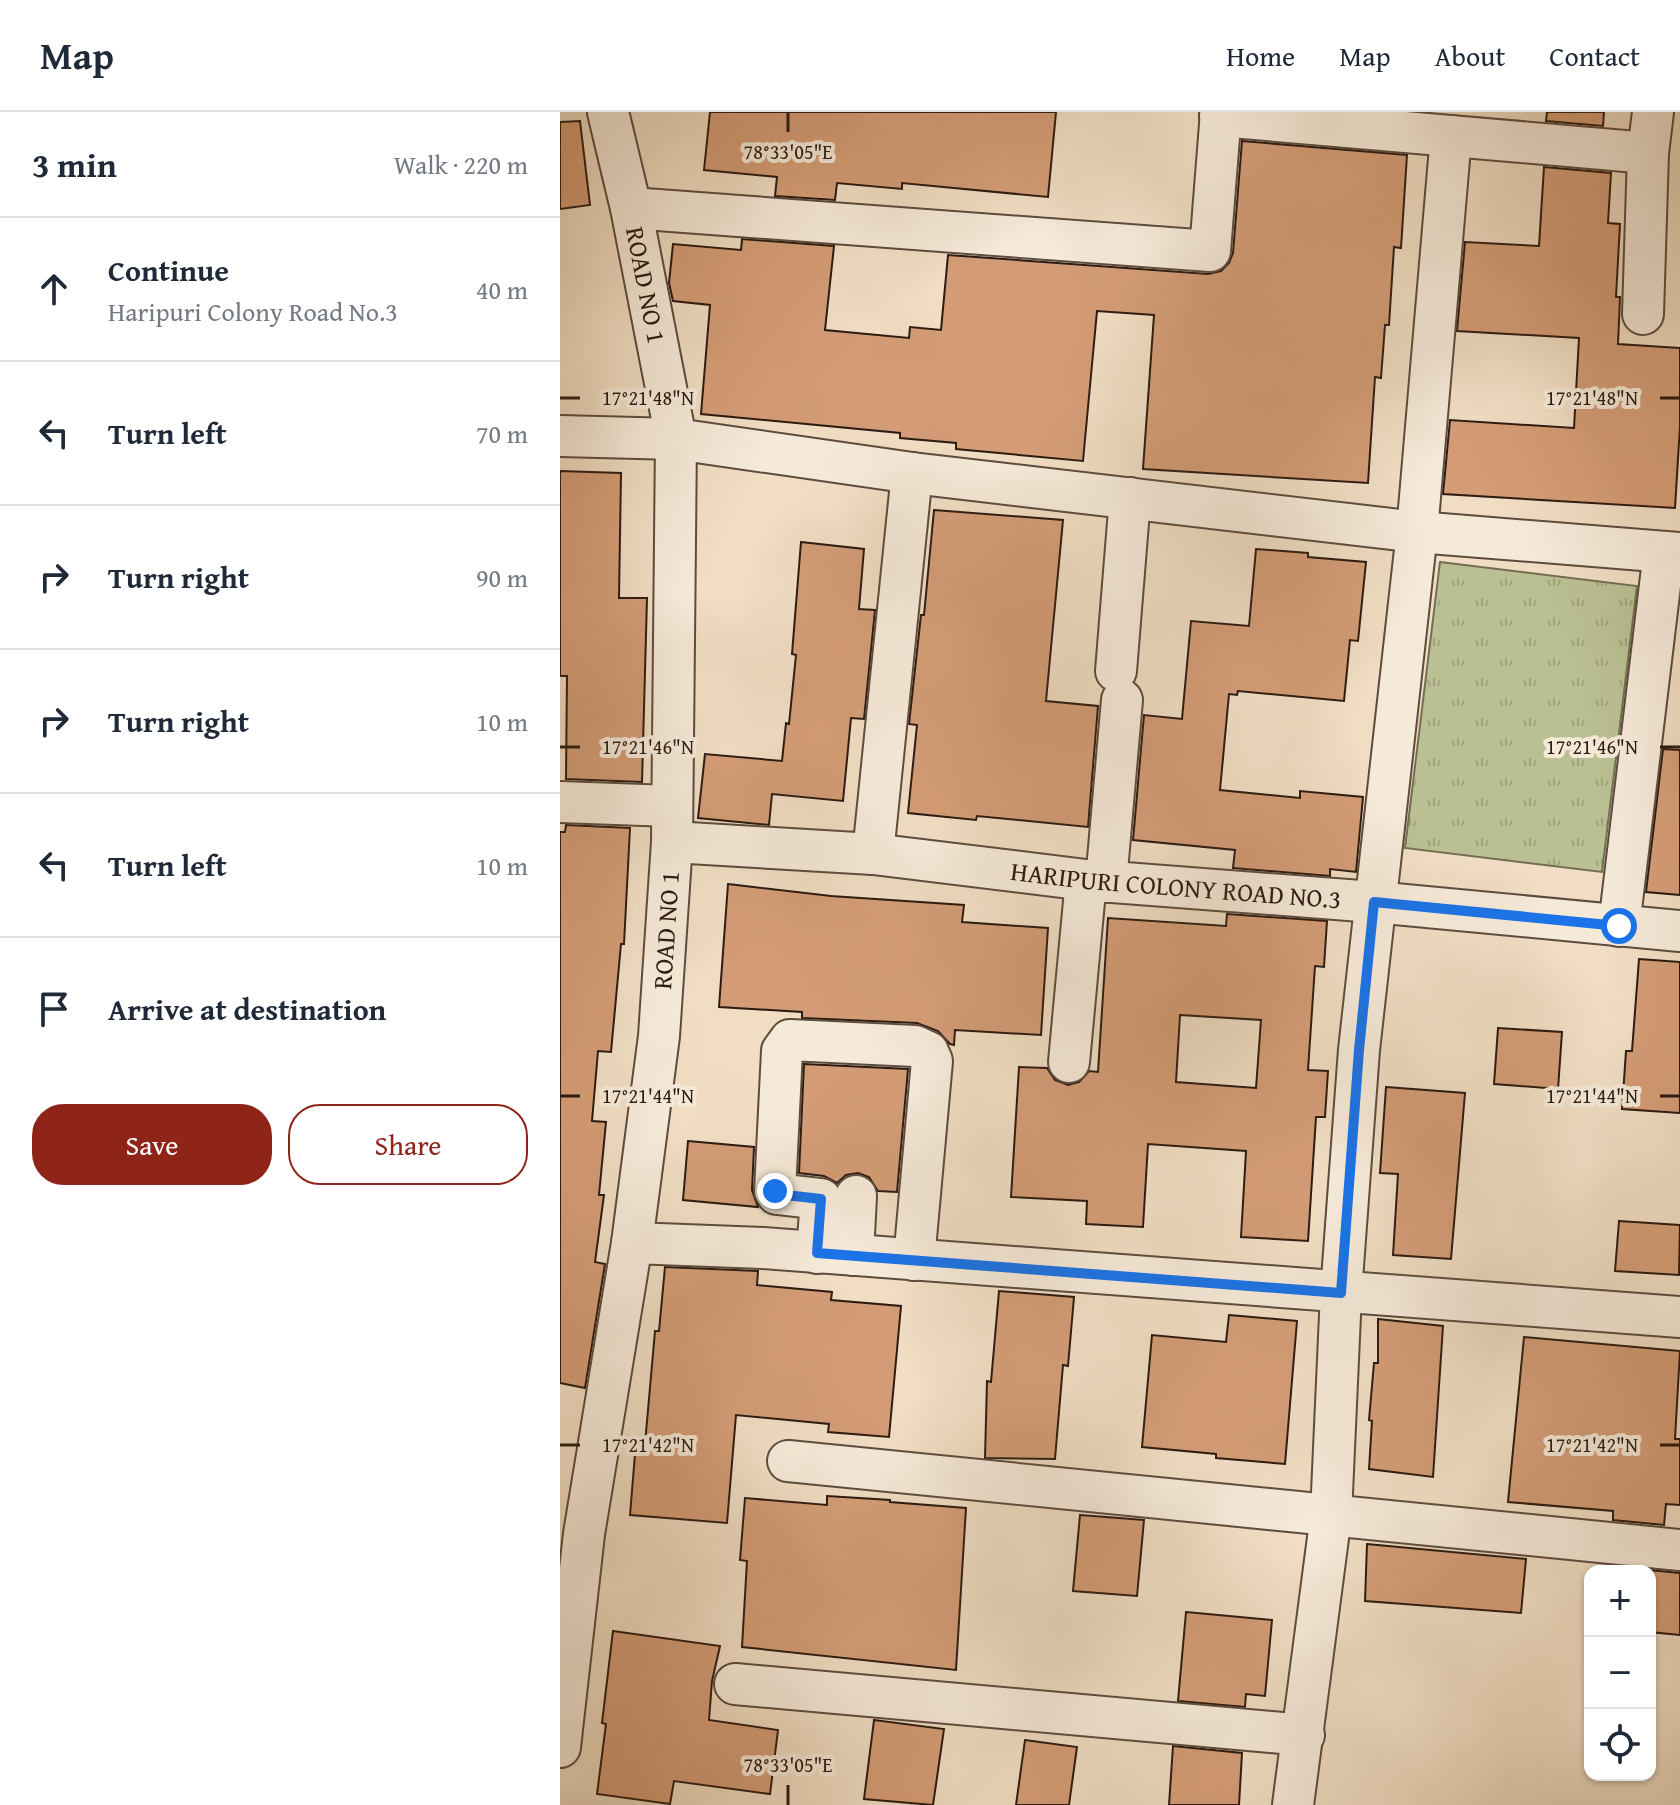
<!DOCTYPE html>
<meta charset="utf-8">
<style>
:root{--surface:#fff;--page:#f2f2f3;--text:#1f2937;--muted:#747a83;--line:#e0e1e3;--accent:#8f2418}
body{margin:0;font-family:"Gentium Book Plus",serif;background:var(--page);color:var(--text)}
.controls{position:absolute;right:24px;bottom:24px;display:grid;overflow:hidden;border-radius:16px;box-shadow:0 2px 6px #0004}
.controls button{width:72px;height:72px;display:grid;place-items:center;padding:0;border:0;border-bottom:2px solid var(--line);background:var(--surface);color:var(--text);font:40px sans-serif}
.stop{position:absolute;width:24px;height:24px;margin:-18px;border:6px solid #1a73e8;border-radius:50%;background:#fff}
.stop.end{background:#1a73e8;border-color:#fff;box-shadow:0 2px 8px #0008}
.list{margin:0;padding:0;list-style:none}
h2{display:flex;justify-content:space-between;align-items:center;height:104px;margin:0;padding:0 32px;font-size:34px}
h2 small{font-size:26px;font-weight:400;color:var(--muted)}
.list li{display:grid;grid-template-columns:52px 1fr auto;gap:24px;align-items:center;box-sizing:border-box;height:144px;padding:0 32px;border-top:2px solid var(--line)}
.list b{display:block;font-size:30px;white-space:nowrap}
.list p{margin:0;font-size:26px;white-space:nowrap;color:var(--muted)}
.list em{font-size:26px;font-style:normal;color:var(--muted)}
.actions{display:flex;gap:16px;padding:24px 32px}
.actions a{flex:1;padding:18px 0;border:2px solid var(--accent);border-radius:32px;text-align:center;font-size:28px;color:var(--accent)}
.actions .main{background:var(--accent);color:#fff}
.icon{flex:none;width:44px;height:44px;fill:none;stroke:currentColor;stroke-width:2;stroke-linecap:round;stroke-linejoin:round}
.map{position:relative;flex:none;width:1120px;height:1693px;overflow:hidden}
header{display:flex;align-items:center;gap:48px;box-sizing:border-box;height:112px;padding:0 40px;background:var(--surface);border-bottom:2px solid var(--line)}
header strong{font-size:38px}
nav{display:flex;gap:44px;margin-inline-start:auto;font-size:28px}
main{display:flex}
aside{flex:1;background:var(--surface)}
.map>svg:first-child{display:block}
.grass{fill:url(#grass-tufts);stroke:#736e52;stroke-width:2}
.building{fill:#d39c76;stroke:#2c1b12;stroke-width:2;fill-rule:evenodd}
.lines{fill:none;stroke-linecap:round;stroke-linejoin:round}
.minor-casing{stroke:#5d4c3e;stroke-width:44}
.minor{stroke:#f5e9d8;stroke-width:40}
.route{stroke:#1a73e8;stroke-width:10}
.ticks{fill:none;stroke:#2c1b12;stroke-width:3}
.labels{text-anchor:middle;stroke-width:8;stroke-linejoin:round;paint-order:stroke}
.street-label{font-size:26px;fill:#2c1b12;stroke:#f5e9d8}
.ticks-label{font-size:20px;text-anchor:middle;fill:#2c1b12;stroke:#f5e9d8;stroke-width:8;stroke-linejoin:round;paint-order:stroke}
</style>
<header>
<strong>Map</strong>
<nav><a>Home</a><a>Map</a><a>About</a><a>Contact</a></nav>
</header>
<main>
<aside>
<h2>3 min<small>Walk · 220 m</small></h2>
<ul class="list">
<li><svg class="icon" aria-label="ahead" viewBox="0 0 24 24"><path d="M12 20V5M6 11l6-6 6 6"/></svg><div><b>Continue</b><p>Haripuri Colony Road No.3</p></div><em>40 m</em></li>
<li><svg class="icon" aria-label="left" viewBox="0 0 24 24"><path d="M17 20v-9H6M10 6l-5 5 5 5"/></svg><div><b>Turn left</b></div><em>70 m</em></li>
<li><svg class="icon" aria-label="right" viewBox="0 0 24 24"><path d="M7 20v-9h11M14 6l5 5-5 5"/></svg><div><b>Turn right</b></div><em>90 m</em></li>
<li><svg class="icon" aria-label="right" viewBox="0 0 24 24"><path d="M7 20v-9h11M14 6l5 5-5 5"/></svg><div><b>Turn right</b></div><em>10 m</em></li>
<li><svg class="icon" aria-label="left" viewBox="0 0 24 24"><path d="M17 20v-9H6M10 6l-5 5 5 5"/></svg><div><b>Turn left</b></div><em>10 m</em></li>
<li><svg class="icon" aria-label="arrive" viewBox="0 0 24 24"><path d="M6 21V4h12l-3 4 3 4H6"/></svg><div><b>Arrive at destination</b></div></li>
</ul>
<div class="actions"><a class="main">Save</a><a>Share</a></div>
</aside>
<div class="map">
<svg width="1120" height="1693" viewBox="0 0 1120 1693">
<defs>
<pattern id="grass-tufts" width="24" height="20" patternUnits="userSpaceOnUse" patternTransform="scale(2)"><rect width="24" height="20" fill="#bac093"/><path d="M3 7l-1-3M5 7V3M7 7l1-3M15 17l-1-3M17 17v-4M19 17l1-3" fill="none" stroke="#a0a47e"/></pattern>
</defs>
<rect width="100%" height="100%" fill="#f0ddc3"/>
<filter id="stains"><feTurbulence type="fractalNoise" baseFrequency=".0025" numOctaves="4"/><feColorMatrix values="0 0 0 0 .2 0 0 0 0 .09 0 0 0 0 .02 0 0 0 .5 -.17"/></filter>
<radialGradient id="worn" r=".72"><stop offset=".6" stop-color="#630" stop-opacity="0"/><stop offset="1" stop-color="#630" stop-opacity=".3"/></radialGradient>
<path class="grass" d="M880 450 1077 474 1042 760 845 736Z"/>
<path class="building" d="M150 0H496L488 85 342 71V77L277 71 275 88 215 84 217 65 144 58Z
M987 0H1044L1043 14 986 9Z
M20 9 30 93 0 97V10Z
M682 29 847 43 841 136 834 135 829 213H825L821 266 815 265 808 371 583 357 594 203 537 199 523 349 396 337V331L340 326V321L141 302 150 193 113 189 109 171 113 132 181 138 182 127 274 134 265 218 349 226 350 215 381 218 388 143 648 162 661 159 669 151 673 141Z
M984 55 1051 61 1048 111 1060 112 1056 185H1060L1058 232 1120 236V314L1115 396 883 382 890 308 1014 316 1019 226 897 219 905 130 979 134Z
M0 359 61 361 59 486H87L82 670 6 667 7 564H0Z
M374 398 503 408 486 589 538 594 528 715 417 704 416 708 348 701 357 613 349 612 361 503H364Z
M241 430 304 437 299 497 315 498 304 607 291 606 283 689 212 682 209 713 138 706 145 642 222 649 226 611 229 612 236 543 232 542Z
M696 437 748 441V445L806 450 798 529 790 528 784 589 678 579 677 583 669 582 660 678 740 686V679L803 685 796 760 770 757V764L673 756 675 738 573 728 584 603 622 607 631 509 689 514Z
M1103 637 1120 638V783L1086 780Z
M6 713 70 716 64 832H61L51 940 38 939 32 1009 46 1010 39 1083H44L35 1150 45 1152 25 1276 0 1271V720H5Z
M168 772 271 784 404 793 402 810 488 816 481 923 395 918 394 933 390 932 378 919 357 911 242 906V900L159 895Z
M667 802 767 809 764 855 755 854 748 958 768 959 765 1005H756L748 1129 681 1125 686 1039 588 1032 583 1115 526 1112 527 1089 451 1085 459 955 487 956 495 968 508 973 519 970 529 959 538 960 548 806 666 814ZM620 903 701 908 696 976 616 970Z
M1079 847 1120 850V1001L1062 997 1066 939H1072Z
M938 916 1002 920 998 977 934 972Z
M244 952 348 957 337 1080 318 1079 309 1065 298 1061 286 1063 277 1071 264 1064 239 1061Z
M826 975 905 981 891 1147 833 1143 838 1062 820 1061Z
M128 1029 194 1035 192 1078 198 1095 123 1088Z
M1059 1109 1120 1113 1119 1163 1055 1159Z
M105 1155 198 1159 197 1173 272 1180 271 1188 341 1194 329 1325 268 1320 269 1312 176 1303 167 1411 70 1403 75 1342 84 1343 95 1219H99Z
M439 1179 514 1185 508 1254 503 1253 495 1347 425 1346 427 1269 431 1270Z
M669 1203 737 1209 725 1352 656 1346V1342L582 1335 592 1223 666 1230Z
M818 1207 883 1214 873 1365 809 1357 812 1309 809 1308 814 1251H818Z
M964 1225 1120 1239 1115 1327H1120V1393L1106 1392 1104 1413 1053 1408V1399L948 1390Z
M267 1384 330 1388V1390L406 1396 396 1558 182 1535 187 1449 180 1448 185 1386 267 1393Z
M520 1403 584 1408 577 1484 513 1479Z
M807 1432 966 1447 961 1501 805 1489Z
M1048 1454 1120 1461V1523L1090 1520V1459H1048Z
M626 1500 712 1508 705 1584 686 1582 685 1595 618 1589Z
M53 1519 160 1534 152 1569 149 1608 218 1618 210 1682 114 1669 110 1692 37 1682 46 1612 42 1611Z
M314 1608 384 1617 373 1693 304 1687Z
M465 1628 517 1635 509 1693H456Z
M613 1634 682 1641 679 1693H609Z"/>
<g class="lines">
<defs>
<g id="minor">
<path d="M660 4 1088 41"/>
<path d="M71 96 650 139 661 0"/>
<path d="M1083 202 1088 41 1093 0"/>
<path d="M0 324 116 327 352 361 857 420 1120 441"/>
<path d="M556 559 570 386"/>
<path d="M0 690 111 694"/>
<path id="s1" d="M112 730 313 742 526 768 814 790 1120 819"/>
<path d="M313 742 352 361"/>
<path d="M546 770 562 588"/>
<path d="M1059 814 1104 440"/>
<path d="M509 950 526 768"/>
<path d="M72 1131 203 1136 1120 1205"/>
<path d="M257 1141 261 1087 217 1082 215 1079 222 939 230 928 355 934 368 940 372 949 354 1148"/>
<path d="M293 1143 296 1084"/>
<path d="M228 1349 1120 1438"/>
<path d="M175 1572 744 1623"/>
<path id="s2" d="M0 1635 24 1422 72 1131 99 924 112 730 116 327 71 96 48 0"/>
<path d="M733 1693 771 1403 781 1181 799 938 857 420 891 24"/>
</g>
</defs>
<use href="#minor" class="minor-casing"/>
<use href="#minor" class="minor"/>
</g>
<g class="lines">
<path class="route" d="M215 1079 217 1082 261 1087 257 1141 781 1181 799 938 814 790 1059 814"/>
</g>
<path class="ticks" d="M228 0V20M0 286H20M1100 286H1120M0 635H20M1100 635H1120M0 984H20M1100 984H1120M0 1333H20M1100 1333H1120M228 1673V1693"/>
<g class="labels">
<g class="street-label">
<text transform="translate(86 173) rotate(79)" y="9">ROAD NO 1</text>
<text dy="9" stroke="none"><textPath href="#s1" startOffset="506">HARIPURI COLONY ROAD NO.3</textPath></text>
<text dy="9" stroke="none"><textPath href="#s2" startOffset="824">ROAD NO 1</textPath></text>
</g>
</g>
<g class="ticks-label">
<text x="228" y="47">78°33'05"E</text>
<text x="88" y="293">17°21'48"N</text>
<text x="1032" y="293">17°21'48"N</text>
<text x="88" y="642">17°21'46"N</text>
<text x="1032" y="642">17°21'46"N</text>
<text x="88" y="991">17°21'44"N</text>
<text x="1032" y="991">17°21'44"N</text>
<text x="88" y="1340">17°21'42"N</text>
<text x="1032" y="1340">17°21'42"N</text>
<text x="228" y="1660">78°33'05"E</text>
</g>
<rect width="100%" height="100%" filter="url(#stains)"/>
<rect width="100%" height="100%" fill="url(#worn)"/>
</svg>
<div class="controls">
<button>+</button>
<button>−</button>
<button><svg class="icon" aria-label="locate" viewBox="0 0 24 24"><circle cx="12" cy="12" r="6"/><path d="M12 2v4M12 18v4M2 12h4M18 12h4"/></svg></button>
</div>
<div class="stop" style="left:1059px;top:814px"></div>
<div class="stop end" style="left:215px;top:1079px"></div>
</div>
</main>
